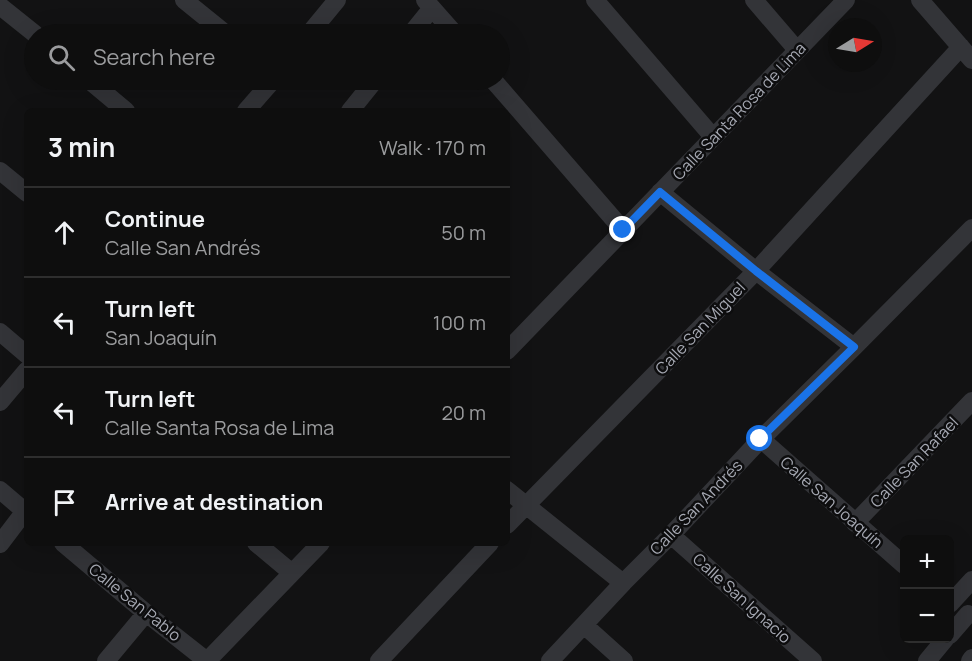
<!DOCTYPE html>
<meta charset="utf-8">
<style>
:root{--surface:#0e0e0e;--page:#1c1c1c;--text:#f1f3f6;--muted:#9b9c9e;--line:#2e2e2e}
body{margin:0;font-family:Manrope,sans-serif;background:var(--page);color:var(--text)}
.controls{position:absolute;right:18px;bottom:18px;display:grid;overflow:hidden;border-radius:9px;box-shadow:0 6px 24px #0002}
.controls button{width:54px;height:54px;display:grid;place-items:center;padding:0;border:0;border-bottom:2px solid var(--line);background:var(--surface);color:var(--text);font:30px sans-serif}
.compass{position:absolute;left:828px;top:18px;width:54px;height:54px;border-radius:50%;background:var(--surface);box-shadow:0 6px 24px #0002;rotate:79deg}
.stop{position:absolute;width:18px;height:18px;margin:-14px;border:4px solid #1a73e8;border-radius:50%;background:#fff}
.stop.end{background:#1a73e8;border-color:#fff;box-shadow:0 2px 6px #0008}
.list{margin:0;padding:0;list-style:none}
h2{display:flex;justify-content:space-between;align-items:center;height:78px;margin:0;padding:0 24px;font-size:26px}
h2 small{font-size:20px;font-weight:400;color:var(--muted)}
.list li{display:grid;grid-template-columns:39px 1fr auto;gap:18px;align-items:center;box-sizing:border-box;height:90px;padding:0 24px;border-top:2px solid var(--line)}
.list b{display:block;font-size:22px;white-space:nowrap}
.list p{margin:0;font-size:20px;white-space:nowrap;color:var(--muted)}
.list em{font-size:20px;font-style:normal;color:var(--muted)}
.icon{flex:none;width:33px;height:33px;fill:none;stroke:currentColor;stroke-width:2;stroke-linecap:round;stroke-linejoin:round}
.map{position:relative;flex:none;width:972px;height:661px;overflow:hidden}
.search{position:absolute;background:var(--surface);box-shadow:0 6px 24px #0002;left:24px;top:24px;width:486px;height:66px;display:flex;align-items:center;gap:15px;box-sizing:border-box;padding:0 21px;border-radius:33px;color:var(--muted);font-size:22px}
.panel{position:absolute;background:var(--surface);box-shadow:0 6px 24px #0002;left:24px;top:108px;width:486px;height:438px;border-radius:9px}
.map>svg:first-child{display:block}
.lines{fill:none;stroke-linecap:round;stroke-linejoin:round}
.minor{stroke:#333438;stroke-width:18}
.route{stroke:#1a73e8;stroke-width:8}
.labels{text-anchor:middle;stroke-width:5;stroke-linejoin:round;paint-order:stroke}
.street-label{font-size:16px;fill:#a5a8b2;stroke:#0d0d0e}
</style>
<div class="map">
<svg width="972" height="661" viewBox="0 0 972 661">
<rect width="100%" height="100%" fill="#121213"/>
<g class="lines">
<path class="minor" d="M184 0 226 34
M425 0 455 34
M595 0 713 137
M754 0 797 50
M920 0 972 60
M0 6 35 34
M309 34 337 0
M411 34 432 8
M89 80 126 111
M493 80 623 230
M246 111 273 80
M350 111 375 80
M0 171 27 193
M660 192 756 271 854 347
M0 332 27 355
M507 351 846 0
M0 402 27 370
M761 439 904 565
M0 490 27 513
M507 490 623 583
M855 523 972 401
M507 525 756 271 961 47
M671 535 813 661
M63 543 146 613 207 661
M256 543 292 573
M0 544 25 511
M950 604 972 580
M584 625 624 661
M950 635 968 614
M106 661 146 613
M207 661 321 543
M379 661 490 543
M550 661 623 583 671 535 761 439 854 347 972 228
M927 661 946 638
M970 661 972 658"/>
</g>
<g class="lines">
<path class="route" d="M623 230 660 192 756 271 854 347 760 439"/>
</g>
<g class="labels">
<g class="street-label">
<text transform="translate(739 111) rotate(-46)" y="6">Calle Santa Rosa de Lima</text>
<text transform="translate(700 328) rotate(-46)" y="6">Calle San Miguel</text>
<text transform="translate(914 462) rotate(-46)" y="6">Calle San Rafael</text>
<text transform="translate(832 502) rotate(41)" y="6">Calle San Joaquín</text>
<text transform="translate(696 507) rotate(-46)" y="6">Calle San Andrés</text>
<text transform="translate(742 598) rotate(42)" y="6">Calle San Ignacio</text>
<text transform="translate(135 602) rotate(39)" y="6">Calle San Pablo</text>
</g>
</g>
</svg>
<div class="controls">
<button>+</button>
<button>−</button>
</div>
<svg class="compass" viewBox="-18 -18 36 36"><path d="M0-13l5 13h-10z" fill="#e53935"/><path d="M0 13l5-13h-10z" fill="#9b9c9e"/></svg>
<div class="stop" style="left:760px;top:439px"></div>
<div class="stop end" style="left:623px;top:230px"></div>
<div class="search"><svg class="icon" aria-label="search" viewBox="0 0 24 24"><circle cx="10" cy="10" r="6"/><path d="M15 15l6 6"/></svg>Search here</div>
<section class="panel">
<h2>3 min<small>Walk · 170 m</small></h2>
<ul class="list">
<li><svg class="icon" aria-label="ahead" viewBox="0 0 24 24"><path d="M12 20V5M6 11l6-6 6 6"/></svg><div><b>Continue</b><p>Calle San Andrés</p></div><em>50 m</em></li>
<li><svg class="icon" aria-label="left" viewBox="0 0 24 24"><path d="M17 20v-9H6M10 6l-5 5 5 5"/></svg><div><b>Turn left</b><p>San Joaquín</p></div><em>100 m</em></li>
<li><svg class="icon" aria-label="left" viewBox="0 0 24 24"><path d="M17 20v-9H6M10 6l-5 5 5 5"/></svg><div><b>Turn left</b><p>Calle Santa Rosa de Lima</p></div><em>20 m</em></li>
<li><svg class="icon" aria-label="arrive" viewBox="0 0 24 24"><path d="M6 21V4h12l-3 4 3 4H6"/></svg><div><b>Arrive at destination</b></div></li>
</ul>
</section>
</div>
